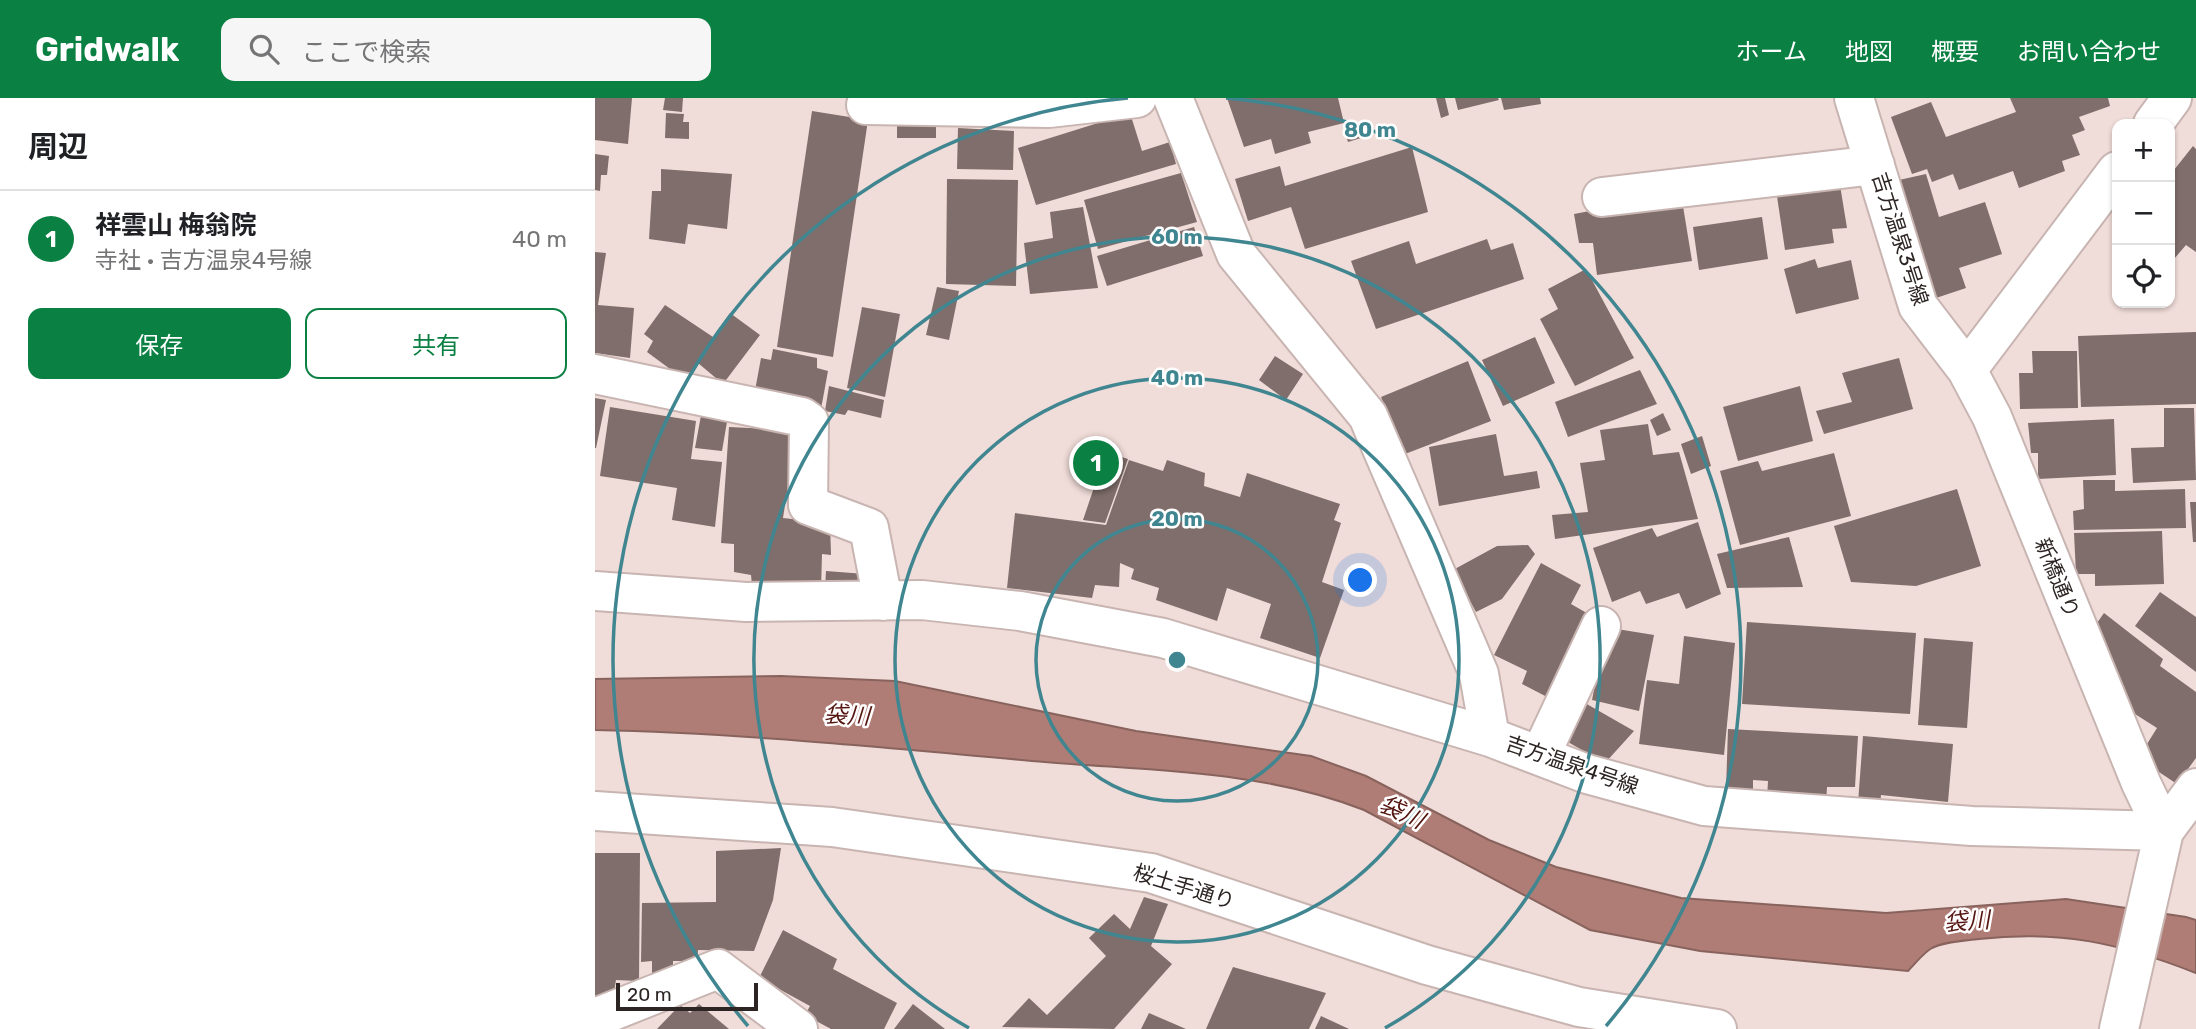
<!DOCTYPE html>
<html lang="ja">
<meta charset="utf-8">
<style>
:root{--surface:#fff;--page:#f6f6f6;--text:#202124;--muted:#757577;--line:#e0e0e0;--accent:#0b8043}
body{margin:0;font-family:Rubik,"Noto Sans JP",sans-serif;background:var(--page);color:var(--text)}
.controls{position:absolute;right:21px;top:21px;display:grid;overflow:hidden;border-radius:14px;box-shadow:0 2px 5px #0004}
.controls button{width:63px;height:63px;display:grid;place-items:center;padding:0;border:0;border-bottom:2px solid var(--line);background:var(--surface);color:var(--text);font:35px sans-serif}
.scale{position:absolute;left:21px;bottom:18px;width:142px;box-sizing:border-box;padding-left:7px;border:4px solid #2d2524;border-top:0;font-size:19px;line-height:24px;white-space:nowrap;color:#2d2524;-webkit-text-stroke:5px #fff;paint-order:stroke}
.you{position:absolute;left:766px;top:483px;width:24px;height:24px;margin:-18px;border:5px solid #fff;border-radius:50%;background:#1a73e8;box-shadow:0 0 0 10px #1a73e833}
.badge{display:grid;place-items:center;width:46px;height:46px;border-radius:50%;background:var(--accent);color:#fff;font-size:23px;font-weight:700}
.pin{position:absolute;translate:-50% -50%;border:4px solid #fff;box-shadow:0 2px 7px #0006}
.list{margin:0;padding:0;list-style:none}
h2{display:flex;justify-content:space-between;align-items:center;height:91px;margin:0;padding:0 28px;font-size:30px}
h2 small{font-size:23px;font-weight:400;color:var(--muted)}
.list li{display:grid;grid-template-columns:46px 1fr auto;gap:21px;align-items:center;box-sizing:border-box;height:98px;padding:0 28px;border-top:2px solid var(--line)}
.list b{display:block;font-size:26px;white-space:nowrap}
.list p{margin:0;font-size:23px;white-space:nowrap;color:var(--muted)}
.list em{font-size:23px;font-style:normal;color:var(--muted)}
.actions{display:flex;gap:14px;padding:21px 28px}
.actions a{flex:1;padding:16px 0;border:2px solid var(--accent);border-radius:14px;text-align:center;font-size:24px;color:var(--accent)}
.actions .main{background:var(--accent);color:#fff}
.icon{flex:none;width:38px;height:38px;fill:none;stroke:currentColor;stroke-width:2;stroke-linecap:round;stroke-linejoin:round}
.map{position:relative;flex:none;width:1601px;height:931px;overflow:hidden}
header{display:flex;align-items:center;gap:42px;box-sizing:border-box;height:98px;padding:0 35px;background:var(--accent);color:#fff}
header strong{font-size:33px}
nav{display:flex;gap:38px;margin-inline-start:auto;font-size:24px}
.search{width:490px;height:63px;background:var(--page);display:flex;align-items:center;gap:18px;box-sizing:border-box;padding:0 24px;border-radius:14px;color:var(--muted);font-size:26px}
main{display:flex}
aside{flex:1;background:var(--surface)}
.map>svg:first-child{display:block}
.water{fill:#af7d75;stroke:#88635d;stroke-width:2}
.building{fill:#7f6e6b}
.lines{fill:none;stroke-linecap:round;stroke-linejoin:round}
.minor-casing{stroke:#c8b5b2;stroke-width:42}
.minor{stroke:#fff;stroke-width:38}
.ring{fill:none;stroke:#408691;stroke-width:3.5}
.labels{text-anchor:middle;stroke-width:5;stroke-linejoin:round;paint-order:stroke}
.street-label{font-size:21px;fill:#2d2524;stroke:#fff}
.water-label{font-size:23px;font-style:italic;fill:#551611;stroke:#fff}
.centre{fill:#408691;stroke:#fff;stroke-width:3.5}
.ring-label{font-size:21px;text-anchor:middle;font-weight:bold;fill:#408691;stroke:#fff;stroke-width:5;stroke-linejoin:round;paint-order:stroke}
</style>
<header>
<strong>Gridwalk</strong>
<div class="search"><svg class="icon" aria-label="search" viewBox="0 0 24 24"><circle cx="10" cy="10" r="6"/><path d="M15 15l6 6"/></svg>ここで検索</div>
<nav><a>ホーム</a><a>地図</a><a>概要</a><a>お問い合わせ</a></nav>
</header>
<main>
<aside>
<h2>周辺<small></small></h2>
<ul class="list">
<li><span class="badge">1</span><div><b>祥雲山 梅翁院</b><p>寺社 · 吉方温泉4号線</p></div><em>40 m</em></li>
</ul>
<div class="actions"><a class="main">保存</a><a>共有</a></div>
</aside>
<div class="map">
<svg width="1601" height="931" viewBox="0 0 1601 931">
<rect width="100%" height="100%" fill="#f0dcd8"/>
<path class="water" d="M186 578 300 583 541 633 716 658 771 678 894 742 961 769 1086 800 1291 815 1471 801 1591 819 1601 822V875C1524 845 1467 832 1384 841 1369 843 1351 843 1337 850 1328 855 1320 866 1313 873L1105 853 995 832 769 712C668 672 556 673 450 664 300 651 150 635 0 632V581Z"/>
<path class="building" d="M0 0H37L33 46 0 42Z
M70 0H88L87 14 68 12Z
M632 0H743L749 25 713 34 716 45 680 56 676 41 649 49Z
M841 0H850L854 17 846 20Z
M860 0H903L904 2 863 12Z
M906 0H945L946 6 909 12Z
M1415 0H1513L1515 8 1484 19 1490 32 1477 37 1485 57 1467 63 1470 73 1424 90 1418 73 1364 92 1358 76 1337 84 1332 71 1317 76 1296 19 1336 4 1351 39 1421 14Z
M217 13 273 22 238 259 182 249Z
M71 15 89 16 88 24H94V41L70 40Z
M535 15 547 53 575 44 581 66 441 107 423 50Z
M302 21 341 24V40H302Z
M765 26 769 39 753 44 749 31Z
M363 30 419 33 418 72 362 71Z
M1598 48 1601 51V154L1591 147 1579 161 1575 158V77Z
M817 49 833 114 710 151 696 109 653 123 640 81 685 68 690 88Z
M0 56 14 58 12 77H6L5 93 0 92Z
M66 71 137 76 132 131 93 126 90 146 54 141 57 93H66Z
M586 75 602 124 503 151 489 102Z
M1243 75 1252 130 1237 131 1239 145 1190 152 1180 85Z
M1331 76 1344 119 1390 104 1407 156 1364 170 1371 190 1338 201 1304 82Z
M352 81 423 82 421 188 351 186Z
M1086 96 1097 163 1002 177 998 145H984L979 116Z
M488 109 503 190 435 196 429 145 458 140 455 114Z
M1167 119 1173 161 1104 172 1098 129Z
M599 129 608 158 512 188 502 158Z
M892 141 896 152 918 145 929 181 781 231 756 163 814 143 821 166Z
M0 154 11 155 3 207 39 210 35 260 0 255Z
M1220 161 1223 170 1256 162 1264 201 1201 216 1189 171Z
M991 171 1039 260 980 288 945 221 963 211 953 191Z
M342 189 364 193 354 242 331 237Z
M70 207 118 239 135 215 165 237 128 286 103 265 90 282 52 254 58 243 49 236Z
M267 209 305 216 290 299 252 290Z
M1601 234V306L1486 309 1483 238Z
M940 239 960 285 908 308 887 262Z
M178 251 222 260V270L233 273 226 311 159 298 166 260 176 262Z
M1437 253H1482L1483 310 1425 311 1424 275H1438Z
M680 258 708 276 691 302 664 282Z
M1304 260 1318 311 1229 336 1221 313 1257 304 1247 275Z
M873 263 896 323 810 356 786 299Z
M1045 272 1062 306 973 339 960 304Z
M234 288 289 302 286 320 253 312 250 317 230 313Z
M1205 288 1218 343 1143 363 1128 309Z
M0 300 11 302 1 350H0Z
M15 309 101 323 96 361 127 364 120 429 77 422 82 390 5 378Z
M1569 310H1599L1601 382 1538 385 1536 350 1569 349Z
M107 312 133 318 127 353 100 350Z
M1068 315 1076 332 1062 338 1055 322Z
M1519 321 1521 377 1443 381V355H1436L1433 325Z
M1053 326 1058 357 1084 354 1103 421 960 441 957 417 993 414 985 365 1010 362 1005 332Z
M134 329 197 332 194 368 208 370 207 395 192 394 188 420 235 425 236 457 227 456 226 491 157 487 156 477 139 474V446L126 445Z
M901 336 909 378 942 373 945 390 844 408 834 349Z
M1107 338 1116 368 1096 376 1086 346Z
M511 354 533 361 510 425 488 422Z
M1239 355 1256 418 1145 447 1125 373 1163 363 1167 373Z
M534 362 568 373 572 362 610 375 609 388 645 399 652 375 745 406 739 422 746 425 727 484 749 492 725 560 665 540 676 506 632 490 622 523 561 502 564 490 536 481 539 471 525 465 524 489 500 487 497 500 412 490 420 415 511 427Z
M1488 382H1520V393L1590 391 1591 430 1479 432 1478 413 1489 411Z
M1362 391 1386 468 1321 488 1256 484 1239 428Z
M1595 404H1601V444H1598Z
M1103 424 1126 496 1091 511 1084 495 1051 506 1045 493 1017 504 998 450 1057 430 1062 439Z
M1567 433 1569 486 1500 488V476H1481L1479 435Z
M1194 439 1208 489 1132 490 1122 456Z
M933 447 940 456 907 501 881 514 858 472 902 448Z
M946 465 986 487 976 506 997 518 956 601 927 586 932 573 899 557Z
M231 473 270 476 269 493 230 491Z
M1565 494 1601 519V574L1540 528Z
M1509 515 1568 561 1565 568 1601 594V660L1582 686 1561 672 1552 646 1562 630 1540 616 1502 525Z
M1152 524 1321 535 1315 616 1147 606Z
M1022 531 1059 537 1044 613 997 602 1008 546 1019 548Z
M1089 538 1140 545 1129 657 1044 646 1052 582 1084 586Z
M1329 540 1378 544 1372 630 1323 627Z
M983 601 1039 633 1010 665 964 639Z
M1133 631 1263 638 1260 689H1232L1231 706 1172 701 1173 683 1158 682V693L1131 692Z
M1268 638 1358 646 1353 704 1286 697 1285 707 1263 705Z
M186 750 178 802 159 853 103 852 102 863H78V872L57 880V863L46 864 47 805 121 804V753Z
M0 755H45L44 883 21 882 19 894 0 902Z
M549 799 573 806 556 848 577 866 519 931 407 929 434 900 452 917 511 858 494 840 519 816 535 831Z
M188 832 242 861 238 871 302 905 289 931H236L210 917 215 908 164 880Z
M638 869 731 895 714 931H611Z
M104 906 134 931H62L85 907 95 915Z
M318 906 350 931H299Z
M554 915 591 931H546Z
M726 918 754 931H720Z"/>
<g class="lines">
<defs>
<path id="minor" d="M578 0 641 156 773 318 884 576 895 639 992 676 1109 708 1377 728 1569 733 1601 690
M1259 0 1323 208 1372 272 1397 319 1546 685 1569 733 1524 931
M271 7 454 10 542 0
M1558 26 1577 0
M1007 99 1280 67
M1372 272 1522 73
M0 276 207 319 214 324 213 407 274 430 288 503
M0 493 151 504 327 502 425 513 568 540 895 639
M945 658 1006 528
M0 713 237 729 556 775 832 867 984 909 1122 931
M0 920 123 871 203 931"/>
</defs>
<use href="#minor" class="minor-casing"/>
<use href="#minor" class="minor"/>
</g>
<g class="ring">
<circle cx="582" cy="562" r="141"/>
<circle cx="582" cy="562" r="282"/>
<path d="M374 930A423 423 0 1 1 790 930"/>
<path d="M153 928A564 564 0 0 1 533 0M631 0A564 564 0 0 1 1011 928"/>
</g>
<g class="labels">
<g class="street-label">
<text transform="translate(1305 141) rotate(72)" y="7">吉方温泉3号線</text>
<text transform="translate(1462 480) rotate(68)" y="7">新橋通り</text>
<text transform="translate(977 667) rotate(19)" y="7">吉方温泉4号線</text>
<text transform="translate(589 789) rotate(17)" y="7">桜土手通り</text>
</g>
<g class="water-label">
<text transform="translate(252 617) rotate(3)" y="8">袋川</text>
<text transform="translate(807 714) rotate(25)" y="8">袋川</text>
<text transform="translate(1372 823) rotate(-4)" y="8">袋川</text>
</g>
</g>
<circle cx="582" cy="562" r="10" class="centre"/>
<g class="ring-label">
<text x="775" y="39">80 m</text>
<text x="582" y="146">60 m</text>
<text x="582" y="287">40 m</text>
<text x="582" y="428">20 m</text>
</g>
</svg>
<div class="controls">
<button>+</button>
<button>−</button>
<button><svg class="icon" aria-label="locate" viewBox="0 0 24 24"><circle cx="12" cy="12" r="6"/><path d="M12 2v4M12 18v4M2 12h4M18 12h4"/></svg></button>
</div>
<div class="scale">20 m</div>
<div class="you"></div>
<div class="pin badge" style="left:501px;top:365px">1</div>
</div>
</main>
